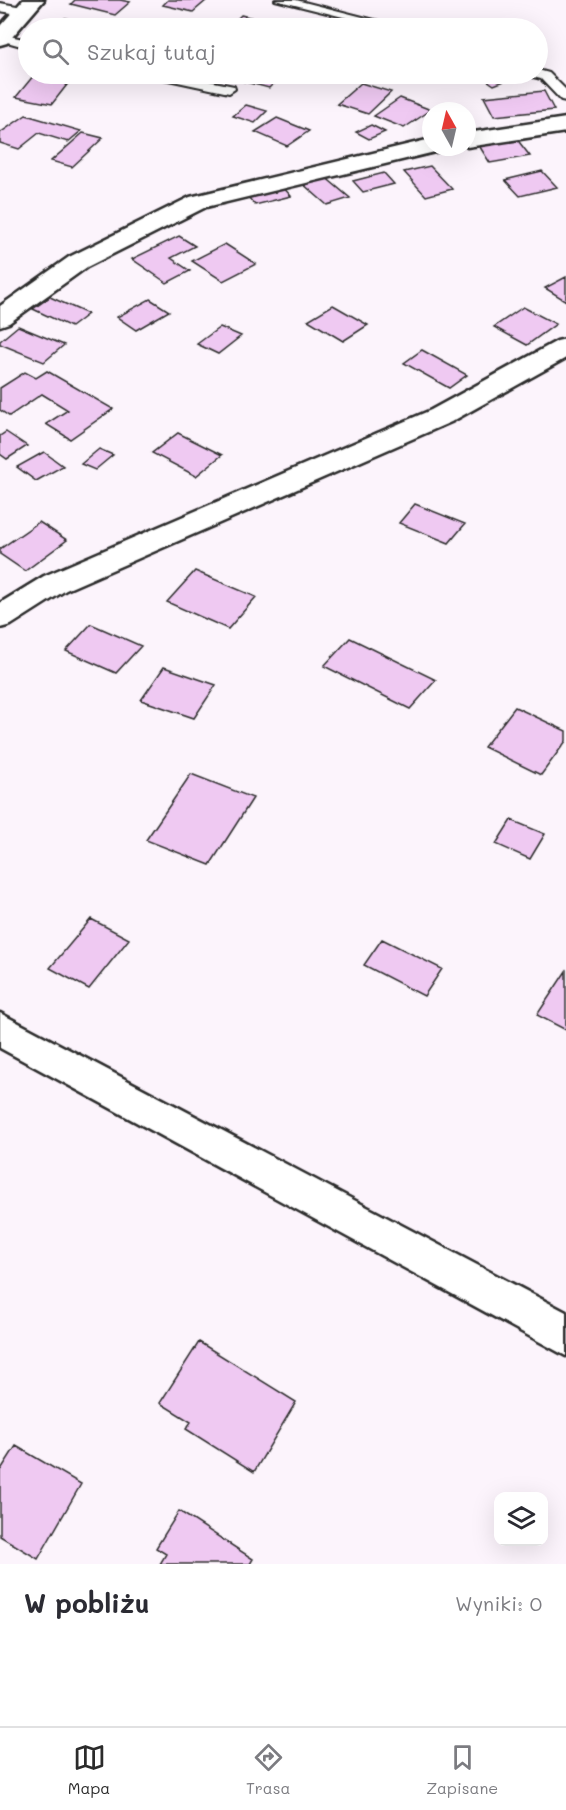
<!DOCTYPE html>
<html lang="pl">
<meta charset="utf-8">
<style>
:root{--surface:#fff;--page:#f7f7f7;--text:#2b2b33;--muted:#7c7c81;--line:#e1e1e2;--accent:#2b2b2b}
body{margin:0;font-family:Mali,sans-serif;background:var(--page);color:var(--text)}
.controls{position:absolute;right:18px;bottom:18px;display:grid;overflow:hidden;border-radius:12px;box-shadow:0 6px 24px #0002}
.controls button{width:54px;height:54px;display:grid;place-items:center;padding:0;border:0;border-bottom:2px solid var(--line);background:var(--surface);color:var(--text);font:30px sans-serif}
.compass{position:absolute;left:422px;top:102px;width:54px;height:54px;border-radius:50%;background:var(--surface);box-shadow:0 6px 24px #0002;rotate:352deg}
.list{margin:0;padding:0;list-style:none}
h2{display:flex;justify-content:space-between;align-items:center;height:78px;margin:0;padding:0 24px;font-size:26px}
h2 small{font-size:20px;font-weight:400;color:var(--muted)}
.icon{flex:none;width:33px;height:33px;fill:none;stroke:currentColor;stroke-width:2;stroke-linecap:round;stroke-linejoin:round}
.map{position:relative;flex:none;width:566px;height:1564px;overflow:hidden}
.search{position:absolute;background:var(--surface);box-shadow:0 6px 24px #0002;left:18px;right:18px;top:18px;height:66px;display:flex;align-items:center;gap:15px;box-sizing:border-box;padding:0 21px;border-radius:33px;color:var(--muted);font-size:22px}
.sheet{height:162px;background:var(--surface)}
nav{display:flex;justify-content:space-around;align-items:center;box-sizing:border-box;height:84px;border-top:2px solid var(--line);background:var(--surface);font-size:16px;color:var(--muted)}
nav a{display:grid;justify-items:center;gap:3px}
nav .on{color:var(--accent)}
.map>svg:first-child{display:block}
.building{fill:#efc9f2;stroke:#2b2b2b;stroke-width:1.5}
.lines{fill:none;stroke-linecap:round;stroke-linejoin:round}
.service-casing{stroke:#2b2b2b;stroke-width:4}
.minor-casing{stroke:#2b2b2b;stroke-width:5}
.tertiary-casing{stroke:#2b2b2b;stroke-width:5}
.service{fill:#fff;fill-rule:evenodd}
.minor{fill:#fff;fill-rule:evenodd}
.tertiary{fill:#fff;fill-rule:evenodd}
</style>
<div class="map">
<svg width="566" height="1564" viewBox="0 0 566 1564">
<rect width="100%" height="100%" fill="#fcf4fc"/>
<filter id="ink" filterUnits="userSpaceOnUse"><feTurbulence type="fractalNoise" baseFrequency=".0167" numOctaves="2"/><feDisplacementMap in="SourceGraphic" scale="12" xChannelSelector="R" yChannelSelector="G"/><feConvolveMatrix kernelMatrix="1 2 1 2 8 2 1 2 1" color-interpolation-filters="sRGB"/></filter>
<g filter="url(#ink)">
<path class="building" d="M75 0H120L130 2 115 15 71 4Z
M168 0H207L193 12 163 5Z
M241 15 275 23 269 28H228Z
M65 18 82 21 75 28H54Z
M244 74H283L269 88 238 80Z
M478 74H505L512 78 494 85Z
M34 75 70 81 52 104 16 97Z
M361 83 391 92 368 114 337 104Z
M544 91 554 110 494 116 484 97Z
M400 98 431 110 404 128 374 116Z
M246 105 267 111 255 123 233 116Z
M26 115 81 131 68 142 39 133 19 149 0 143V133Z
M277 118 309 131 287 146 255 132Z
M371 125 385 132 369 139 356 132Z
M83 133 103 138 72 167 51 161Z
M516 138 530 156 490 163 478 144Z
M430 166 452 189 426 196 404 172Z
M542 171 557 187 520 196 505 180Z
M384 173 394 184 363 192 353 181Z
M324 176 350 198 327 205 302 183Z
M281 185 291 196 255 205 246 195Z
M179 236 195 246 171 258 190 271 167 283 132 259Z
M225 244 256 264 223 281 192 261Z
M566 277V301L545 288Z
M50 297 88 314 71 327 33 309Z
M150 299 169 311 136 330 117 317Z
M333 305 368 325 343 341 308 320Z
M523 307 556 324 527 345 494 327Z
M18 326 64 345 44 362 0 344V341Z
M220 327 241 336 218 354 197 344Z
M422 350 467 375 449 388 404 363Z
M47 371 113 409 70 439 46 424 68 410 42 394 9 416 0 410V388L25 372 36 378Z
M6 432 27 446 7 459 0 454V436Z
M178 433 222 455 196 476 152 453Z
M99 449 113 455 95 470 81 464Z
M44 452 63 466 36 481 17 467Z
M415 504 465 524 449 543 399 523Z
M39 522 67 540 25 571 0 554V549Z
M195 571 256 597 228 629 167 602Z
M91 624 141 646 116 673 66 651Z
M350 638 436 680 410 709 324 666Z
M164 667 216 685 194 718 141 700Z
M515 707 566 731V741L541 775 484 747Z
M191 774 253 798 210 865 146 840Z
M511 820 545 834 530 859 496 844Z
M91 919 129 939 89 989 50 968Z
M382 939 442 969 424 996 364 965Z
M566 971V1030L537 1015Z
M199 1342 296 1402 254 1472 186 1429 191 1422 160 1403Z
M16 1446 81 1484 38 1559 0 1536V1471Z
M179 1511 253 1559 250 1564H160L166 1554 156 1548Z"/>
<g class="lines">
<defs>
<path id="service" d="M275 0H296L406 28H387Z
M0 3 28 8 30 11 24 15 0 11Z
M0 34 28 40V48L0 40Z
M538 70 549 73 566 90V101L561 100 541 79 533 77 531 74H538Z
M153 74H174L234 86 235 89 229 93 159 78Z"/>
<path id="minor" d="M566 118V132L467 147V133Z
M431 139V147H442L439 151 206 207 87 267 9 323 0 326V306L69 257 190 197Z
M566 339V358L451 422 66 590 11 625 0 628V603L44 576 431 410 557 341Z
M0 1013 566 1312V1356L0 1048Z"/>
<path id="tertiary" d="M23 0H44L7 43 0 45V26Z"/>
</defs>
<use href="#service" class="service-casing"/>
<use href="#minor" class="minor-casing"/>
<use href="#tertiary" class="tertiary-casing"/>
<use href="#service" class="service"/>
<use href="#minor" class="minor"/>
<use href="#tertiary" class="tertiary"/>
</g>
</g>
</svg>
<div class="controls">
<button><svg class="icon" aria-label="layers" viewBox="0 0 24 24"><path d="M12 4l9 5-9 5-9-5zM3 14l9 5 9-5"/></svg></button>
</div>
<svg class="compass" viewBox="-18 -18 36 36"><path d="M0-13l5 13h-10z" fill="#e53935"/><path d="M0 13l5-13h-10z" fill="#7c7c81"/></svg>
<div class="search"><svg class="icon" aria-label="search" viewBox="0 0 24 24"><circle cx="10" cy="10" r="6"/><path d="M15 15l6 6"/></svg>Szukaj tutaj</div>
</div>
<section class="sheet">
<h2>W pobliżu<small>Wyniki: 0</small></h2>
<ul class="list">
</ul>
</section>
<nav>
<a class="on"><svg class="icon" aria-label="map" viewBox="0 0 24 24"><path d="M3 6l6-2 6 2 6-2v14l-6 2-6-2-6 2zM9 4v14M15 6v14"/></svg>Mapa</a>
<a><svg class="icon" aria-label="directions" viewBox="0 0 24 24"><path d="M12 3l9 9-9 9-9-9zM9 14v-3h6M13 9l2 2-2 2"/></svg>Trasa</a>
<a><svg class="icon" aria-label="saved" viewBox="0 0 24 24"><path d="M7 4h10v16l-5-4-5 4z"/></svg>Zapisane</a>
</nav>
